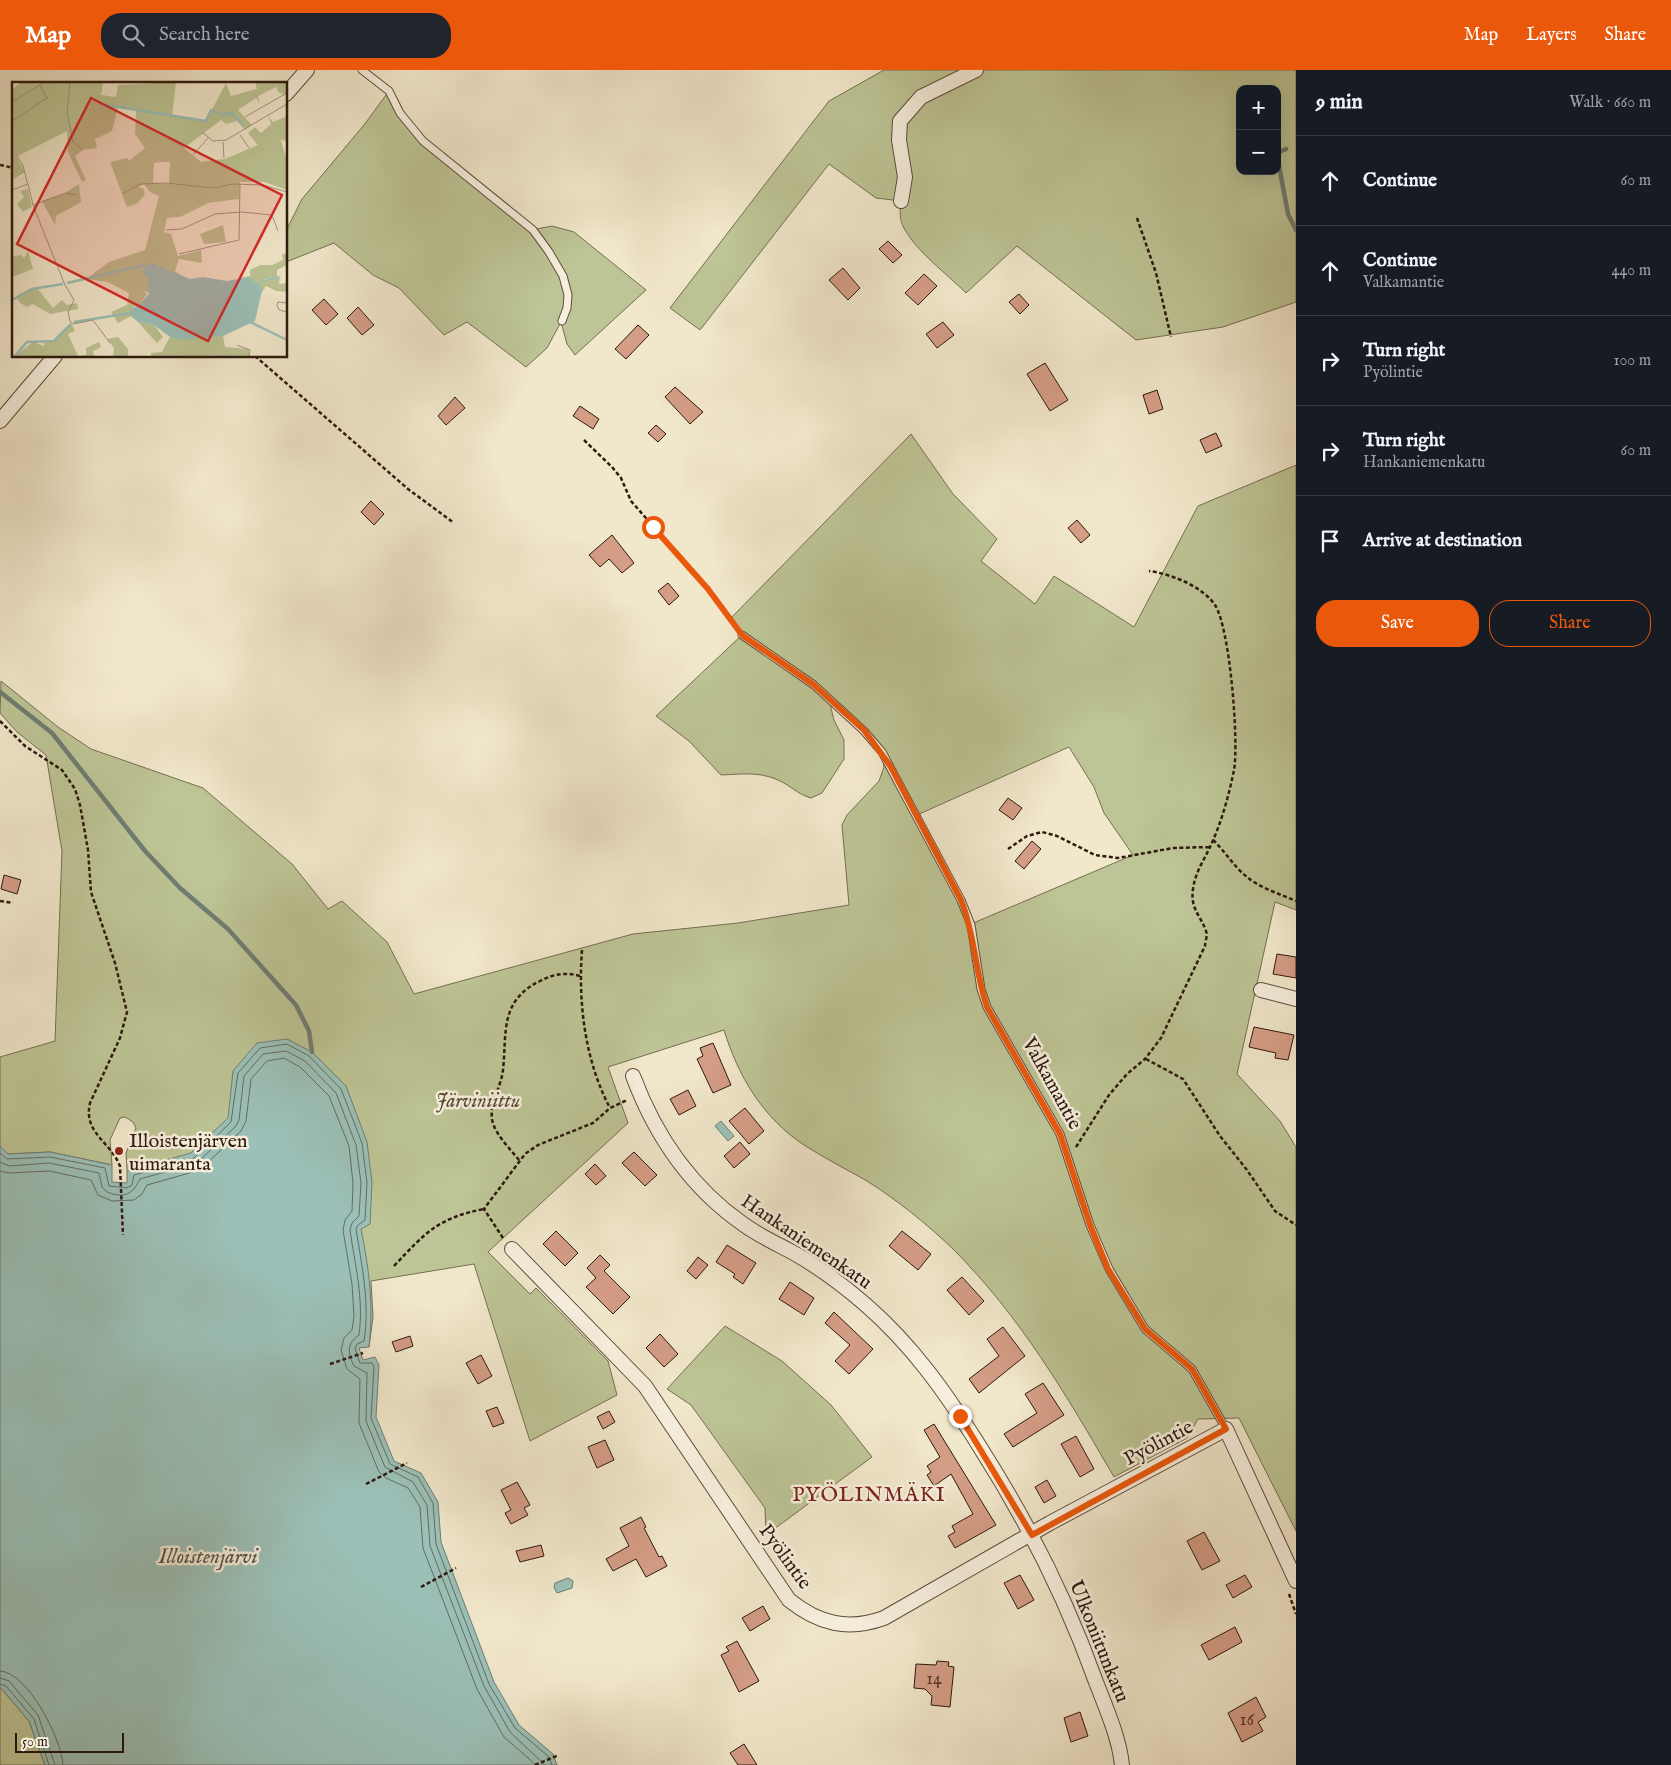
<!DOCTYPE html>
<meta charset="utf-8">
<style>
:root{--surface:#171b24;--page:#20242c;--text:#f1f3f6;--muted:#9ea1a6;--line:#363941;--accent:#ea580c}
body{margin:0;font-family:"IM FELL English",serif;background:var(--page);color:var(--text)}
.controls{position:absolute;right:15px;top:15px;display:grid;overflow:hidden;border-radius:10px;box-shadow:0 5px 20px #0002}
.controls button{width:45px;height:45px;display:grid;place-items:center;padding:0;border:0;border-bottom:1px solid var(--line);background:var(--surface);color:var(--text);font:25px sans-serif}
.scale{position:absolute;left:15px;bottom:12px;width:109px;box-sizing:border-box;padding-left:5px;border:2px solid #2e190e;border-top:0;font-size:14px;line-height:18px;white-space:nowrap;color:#2e190e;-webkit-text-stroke:4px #f6efdd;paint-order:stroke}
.stop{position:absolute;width:15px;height:15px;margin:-11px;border:4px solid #ea580c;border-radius:50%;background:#fff}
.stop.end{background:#ea580c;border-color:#fff;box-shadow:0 1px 5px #0008}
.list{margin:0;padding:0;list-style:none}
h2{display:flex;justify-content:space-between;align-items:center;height:65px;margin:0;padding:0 20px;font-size:21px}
h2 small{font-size:16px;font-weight:400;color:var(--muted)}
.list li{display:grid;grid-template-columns:32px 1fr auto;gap:15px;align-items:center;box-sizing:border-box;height:90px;padding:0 20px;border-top:1px solid var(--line)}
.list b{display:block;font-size:19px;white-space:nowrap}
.list p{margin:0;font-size:16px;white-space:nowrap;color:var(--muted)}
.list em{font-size:16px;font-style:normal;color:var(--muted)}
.actions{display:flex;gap:10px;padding:15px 20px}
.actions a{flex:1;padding:11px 0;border:1px solid var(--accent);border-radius:20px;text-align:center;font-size:18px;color:var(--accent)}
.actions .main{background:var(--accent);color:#fff}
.icon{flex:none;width:28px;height:28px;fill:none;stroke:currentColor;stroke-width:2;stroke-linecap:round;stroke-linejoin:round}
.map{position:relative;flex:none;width:1296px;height:1695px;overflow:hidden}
header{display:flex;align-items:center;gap:30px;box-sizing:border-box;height:70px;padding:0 25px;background:var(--accent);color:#fff}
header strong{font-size:24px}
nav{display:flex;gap:28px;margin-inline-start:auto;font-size:18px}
.search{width:350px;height:45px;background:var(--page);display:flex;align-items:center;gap:12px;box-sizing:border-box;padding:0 18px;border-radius:20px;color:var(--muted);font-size:19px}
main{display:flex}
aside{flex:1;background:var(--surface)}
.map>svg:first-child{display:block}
.green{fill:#bdc495;stroke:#766e52;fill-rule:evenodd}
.water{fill:#9bc0b7;stroke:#6f7d73}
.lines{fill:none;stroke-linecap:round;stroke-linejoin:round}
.shore{stroke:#646c62;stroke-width:1}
.stream{stroke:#6f7d73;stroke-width:4.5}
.building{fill:#d49d86;stroke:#2e190e}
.service-casing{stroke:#5f4c3d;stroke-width:9}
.minor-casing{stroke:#5f4c3d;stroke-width:16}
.path{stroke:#2e190e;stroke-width:2.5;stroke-dasharray:4 2.5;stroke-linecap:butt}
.service{stroke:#f6efdd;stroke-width:7}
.minor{stroke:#f6efdd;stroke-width:14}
.route{stroke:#ea580c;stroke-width:6}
.poi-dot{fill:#8f2418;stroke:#f6efdd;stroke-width:2}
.labels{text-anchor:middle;stroke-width:5;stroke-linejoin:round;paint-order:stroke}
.number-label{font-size:18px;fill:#583a2c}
.street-label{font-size:20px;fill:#2e190e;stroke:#f6efdd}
.park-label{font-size:20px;font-style:italic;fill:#594c36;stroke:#f6efdd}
.poi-label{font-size:20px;fill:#2e190e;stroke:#f6efdd;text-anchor:start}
.neighbourhood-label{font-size:21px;letter-spacing:1px;fill:#7a1f14;stroke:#f6efdd}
.water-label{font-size:21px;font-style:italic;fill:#545349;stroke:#f6efdd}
.inset-river{fill:none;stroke:#9bc0b7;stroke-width:2.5}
.inset-road{fill:none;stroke:#a3957f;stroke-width:1}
.view{fill:#d62828;fill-opacity:0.15;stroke:#d62828;stroke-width:2.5}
.inset-edge{fill:none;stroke:#2e190e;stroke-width:2.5}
</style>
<header>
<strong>Map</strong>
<div class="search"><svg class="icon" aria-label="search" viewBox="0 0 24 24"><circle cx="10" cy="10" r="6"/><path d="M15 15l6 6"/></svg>Search here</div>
<nav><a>Map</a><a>Layers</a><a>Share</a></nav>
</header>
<main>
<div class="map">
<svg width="1296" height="1695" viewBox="0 0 1296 1695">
<rect width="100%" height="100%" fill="#f1e7cb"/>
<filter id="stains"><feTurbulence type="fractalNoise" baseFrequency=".004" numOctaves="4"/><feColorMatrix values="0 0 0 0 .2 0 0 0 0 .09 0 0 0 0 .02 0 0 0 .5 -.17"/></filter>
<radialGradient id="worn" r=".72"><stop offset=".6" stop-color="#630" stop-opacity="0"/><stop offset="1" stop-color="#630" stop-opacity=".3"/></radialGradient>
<path class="green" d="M884 0H1296V232L1223 257 1136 270 1017 176 966 223C947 204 916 181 904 158 899 149 900 141 901 131L876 128 829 94 700 260 670 238 829 31ZM1240 19H1277V101H1240Z
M389 21 423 71 532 160 552 156 574 162 646 220 575 285 567 274 561 252 547 278 526 297 467 252 444 265 399 218 373 205 334 173 286 192V161L302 129 364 55Z
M911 364 953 424 997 469 981 491 1035 534 1054 506 1134 557 1198 436 1296 395V840L1275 832 1237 1004 1280 1051 1296 1077V1461L1239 1348 1198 1349 1187 1368 1114 1407C1067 1326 1020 1246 953 1179 927 1154 897 1130 867 1111 846 1099 824 1088 804 1075 763 1048 738 1006 724 960L608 997 628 1053 488 1182 530 1224 536 1218 608 1291 617 1325 530 1371 474 1194 371 1211 373 1247 369 1277 127 1101 126 1083 136 1058 133 1052 125 1047 120 1048 110 1070 112 1095 50 1082 8 1084 0 1076V987L55 971 62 781 46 685 17 662 0 643 1 611 58 657 91 679 203 718 292 794 328 839 342 831 387 872 414 924 633 864 738 853 849 835 842 755 847 745 879 711 884 697 882 682 829 630 834 650 844 670V689L822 723 811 728C800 725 794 719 784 713 762 701 745 704 721 705L689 671 656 646 742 565 731 548ZM1069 677 1094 717 1104 743 1133 785 971 854 917 745Z
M725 1256 782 1291 831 1335 872 1387 766 1465 765 1438 691 1335 667 1319Z
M0 1617 29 1651 45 1695H0Z"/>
<path class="water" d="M287 969 312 982 346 1016 367 1072 372 1113 370 1154 361 1159C369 1200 374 1234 369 1277L359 1278 363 1290 375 1287 379 1295 376 1347 394 1391 421 1403 438 1432 441 1472 494 1612 519 1655 553 1684 557 1695H45L29 1651 0 1617V1076L8 1084 50 1082 112 1095V1112L127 1113V1101L191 1083 228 1048 233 1001 257 973Z
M721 1051 734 1066 728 1071 715 1056Z
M568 1508 573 1511 572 1518 557 1523 554 1517 555 1513Z"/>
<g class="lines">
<path class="shore" d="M0 1083 7 1089 50 1087 105 1098 109 1116 127 1118 132 1115 134 1105 194 1088 231 1052 238 1003 260 978 287 974 309 986 341 1019 362 1073 367 1113 365 1150 358 1155 356 1159C362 1197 370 1233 364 1271L357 1274 355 1279 360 1293H372L374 1297 371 1348 390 1394 418 1407 433 1433 436 1474 489 1614 515 1658 549 1687 552 1695
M0 1092 9 1096 49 1093 99 1103 102 1117 107 1122C124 1129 133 1124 140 1109L197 1093 236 1056 239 1050 244 1006 263 984 286 981 305 991 336 1023 356 1075 361 1113 359 1146 352 1153 350 1160C355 1195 364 1229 359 1265 346 1274 348 1283 354 1296L367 1303 366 1351 385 1397 413 1412 427 1435 430 1476 484 1616 510 1662 545 1695
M0 1101 9 1103 49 1101 91 1110 98 1125 112 1131 134 1130 142 1124 147 1115 200 1100 241 1061 246 1051 251 1009 267 991 284 988 300 997 329 1026 349 1076 353 1113 352 1141 345 1150 343 1160 352 1214 354 1246 352 1260 344 1268 341 1280 347 1299 360 1309 359 1353 379 1402 386 1408 408 1418 420 1437 423 1478 477 1619 504 1667 536 1695
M0 1601C28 1602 62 1670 63 1695
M0 1608 9 1611 38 1645 55 1695
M0 1614 6 1616 34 1649 49 1695"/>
<path class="stream" d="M1277 83 1286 79
M1277 85 1288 144 1296 160
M0 622 52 663 145 781 180 818 228 859 296 935 309 961 312 982"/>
</g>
<path class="building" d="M888 171 902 185 893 193 879 179Z
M843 198 860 218 848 230 829 210Z
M924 204 937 216 918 235 905 223Z
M1019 224 1029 235 1020 244 1009 232Z
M324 229 338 244 326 255 312 240Z
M358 237 374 255 362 265 347 248Z
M943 252 954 265 937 278 926 264Z
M638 255 649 265 626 289 615 279Z
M1045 293 1068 330 1050 341 1027 304Z
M675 317 703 342 690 354 665 327Z
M1157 320 1163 339 1149 344 1143 325Z
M455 327 465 338 446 355 438 346Z
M580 336 599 349 593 359 573 346Z
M656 355 666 364 658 372 648 363Z
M1216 363 1222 376 1206 383 1200 370Z
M371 431 384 444 374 455 361 442Z
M1077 450 1090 465 1081 473 1068 458Z
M612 465 634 493 622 503 609 489 600 497 589 485Z
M668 513 679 526 669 535 658 521Z
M1008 728 1022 738 1013 750 999 740Z
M1032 771 1041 779 1024 799 1015 791Z
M4 805 21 810 17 824 1 819Z
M1277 884 1296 887V908L1273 904Z
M1254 957 1294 965 1288 990 1275 988 1276 983 1249 977Z
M713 973 731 1015 713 1023 697 989 703 986 700 978Z
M688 1020 696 1036 679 1045 670 1029Z
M745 1038 764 1061 749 1074 729 1051Z
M740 1072 750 1084 734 1098 724 1086Z
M634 1082 657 1105 645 1116 622 1093Z
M595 1094 606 1106 596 1115 585 1104Z
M556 1161 578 1183 565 1196 543 1174Z
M902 1161 931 1184 918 1200 889 1176Z
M727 1175 756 1193 743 1214 733 1207 735 1204 716 1192Z
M600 1185 610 1195 604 1201 630 1227 613 1244 586 1217 596 1208 587 1198Z
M698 1187 708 1195 696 1209 687 1201Z
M962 1207 984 1231 969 1245 947 1220Z
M790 1212 814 1228 804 1245 779 1229Z
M834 1242 873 1279 849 1304 835 1291 850 1275 825 1253Z
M1003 1257 1025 1286 979 1323 969 1309 999 1286 987 1269Z
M660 1264 678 1284 664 1297 646 1278Z
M410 1266 413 1276 396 1282 392 1272Z
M481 1285 492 1306 478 1314 466 1293Z
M1043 1313 1064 1345 1013 1377 1004 1364 1037 1343 1025 1324Z
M497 1337 504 1353 493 1357 486 1341Z
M609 1341 615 1352 603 1359 597 1347Z
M934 1354 996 1455 955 1478 948 1466 955 1462 952 1456 973 1444 951 1404 934 1416 927 1405 931 1402 927 1396 940 1387 924 1360Z
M1076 1366 1094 1399 1080 1407 1061 1374Z
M605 1370 614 1390 597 1398 588 1377Z
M1047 1410 1056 1426 1044 1433 1035 1417Z
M517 1412 530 1435 524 1438 528 1445 511 1454 505 1443 511 1440 501 1420Z
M641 1447 646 1457 644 1458 659 1487 662 1486 667 1496 646 1507 636 1489 613 1501 606 1489 629 1476 620 1458Z
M1204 1462 1220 1491 1202 1500 1187 1471Z
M541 1475 544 1486 520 1492 516 1481Z
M1020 1505 1034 1530 1018 1539 1004 1513Z
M1245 1505 1252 1517 1233 1528 1226 1515Z
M763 1536 770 1549 750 1561 742 1548Z
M1235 1557 1242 1572 1209 1590 1201 1575Z
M737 1571 759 1611 739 1622 721 1585 729 1581 726 1577Z
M937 1591 949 1592 948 1596 954 1597 950 1637 931 1635 932 1626 925 1619 914 1618 916 1594 936 1595Z
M1256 1627 1266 1647 1258 1652 1263 1661 1242 1672 1228 1643Z
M1080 1642 1088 1666 1071 1672 1064 1648Z
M744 1674 757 1695H738L730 1683Z"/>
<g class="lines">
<defs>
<path id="service" d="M362 0 389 21 400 43 423 71 533 160 549 182 563 206 568 225 567 238 562 251
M742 565 814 615 864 661 882 682 961 830 971 855 981 919 987 937 1060 1064 1090 1155 1109 1199 1145 1259 1192 1299 1226 1359"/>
<path id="minor" d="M286 24 307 0
M901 131 905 107 899 70 900 51 921 27 976 0
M0 351 55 286
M1261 920 1296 929
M633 1006C655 1065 690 1117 743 1154 758 1165 775 1173 792 1182 819 1197 843 1215 866 1235 912 1275 946 1323 978 1374 1026 1449 1066 1528 1096 1612 1106 1638 1119 1667 1122 1695
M512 1179 645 1316 789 1530C819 1554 848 1561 884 1548L1050 1453 1226 1359 1296 1511"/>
</defs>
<use href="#service" class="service-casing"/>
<use href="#minor" class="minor-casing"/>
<path class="path" d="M0 95 14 98
M1137 148 1156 203 1171 267
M255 286 408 419 454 453
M584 370 612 397 621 408 631 431 708 519 737 557
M0 651 25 676 62 700 75 719 80 735 88 780 91 822 115 893 127 942 120 968 90 1033C83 1063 110 1071 120 1096L123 1165
M1213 770C1225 781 1234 797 1247 807 1260 818 1280 824 1296 831
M1008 779 1027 766 1042 762 1057 766 1095 785 1118 788 1173 778 1210 777
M0 831 13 833
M582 880C578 933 585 991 610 1038
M1146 989 1183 1009 1220 1066 1247 1100 1275 1141 1296 1155
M1076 1077 1109 1025 1127 1004 1145 989 1161 968 1205 876C1205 872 1208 865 1206 861 1201 846 1190 839 1193 819 1195 803 1204 790 1210 777 1221 754 1229 725 1234 700 1239 672 1230 558 1215 535 1202 516 1171 504 1149 501
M519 1090C511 1080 499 1068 494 1056 486 1038 501 1019 503 1000 507 963 499 931 540 911 553 904 566 902 580 906
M503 1168 484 1139 525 1084 538 1075 593 1053 610 1038 627 1030
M394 1196C426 1162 438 1148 484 1139
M330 1294 363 1283
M366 1414 407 1393
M421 1517 456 1498
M1289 1524 1296 1544
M535 1695 559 1685"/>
<use href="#service" class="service"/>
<use href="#minor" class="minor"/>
</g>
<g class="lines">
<path class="route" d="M653 457 708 519 742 565 814 615 864 660 891 697 961 830C975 865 975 902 987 937L1060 1064 1090 1155 1108 1199 1145 1259 1192 1299 1226 1359 1032 1465 960 1346"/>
</g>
<circle class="poi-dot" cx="119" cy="1081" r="5"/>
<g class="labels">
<g class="number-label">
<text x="934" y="1614">14</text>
<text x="1247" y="1655">16</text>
</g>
<g class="street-label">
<text transform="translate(1053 1013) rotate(61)" y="7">Valkamantie</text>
<text transform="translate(807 1171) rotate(34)" y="7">Hankaniemenkatu</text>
<text transform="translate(1158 1372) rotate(-28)" y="7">Pyölintie</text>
<text transform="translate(786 1486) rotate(54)" y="7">Pyölintie</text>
<text transform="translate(1100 1571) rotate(68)" y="7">Ulkoniitunkatu</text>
</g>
<g class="park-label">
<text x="478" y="1037">Järviniittu</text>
</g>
<g class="poi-label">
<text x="129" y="1077">Illoistenjärven<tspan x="129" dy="23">uimaranta</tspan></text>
</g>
<g class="neighbourhood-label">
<text x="869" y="1431">PYÖLINMÄKI</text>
</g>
<g class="water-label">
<text x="208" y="1493">Illoistenjärvi</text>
</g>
</g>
<g transform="translate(12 12)">
<rect width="275" height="275" fill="#f1e7cb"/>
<path d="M9 0H91L89 13 104 15 106 3 164 0 160 34 194 39 214 1 219 14 245 7 243 0H274L275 13 267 11 264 5 246 14 248 22 244 16 226 28 240 43 233 48 225 39 214 42 209 38 172 66 189 80 213 77 246 63 236 51 243 45 249 51 259 42 256 34 261 40 275 34V59L269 58 275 79V108L252 100H228L227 117 196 121 168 135 155 136 152 150 159 152 166 174 189 168 190 181 167 177 163 189 170 194 141 213 130 208 135 212 127 223 121 225 119 234 106 241 99 230 115 223 117 211 96 200 74 197 97 180 133 168 147 114 138 110 132 102 126 105 131 106 133 112 126 121 115 125 98 80 115 76 117 79 133 66 123 52 124 29 106 25 100 49 83 57 85 66 71 68 63 74 74 98 70 100 56 70 55 49 6 74 0 63V8ZM148 80H158L157 102 141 101 142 81ZM2 70 12 89 1 95 0 71ZM67 102 69 120 44 134 43 143 30 119 53 111ZM16 107 20 125 11 130 5 122 12 115 8 109ZM211 143 214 160 192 162 188 152ZM16 169 21 187 0 195V170L2 174 9 173 12 176ZM275 170V183L265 188V194L251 198 268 196 267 202 275 201V210L264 209 254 204 248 213 228 196 238 194V188L248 183H260L271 178 270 173ZM25 206 41 226 50 218 55 223 65 221 66 227 38 232 21 222 15 225 8 221 4 215 7 212ZM126 240 142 243 151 255 145 261ZM59 241 63 249 56 252 66 274 74 273V266L87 260 89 265 81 269 82 275H2L21 260 32 264 33 259H42ZM192 253 211 254 213 265 237 267 238 274 253 275H139V271L150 270 158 255ZM106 255 116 267V275H101L102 266 95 257Z" fill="#bdc495" fill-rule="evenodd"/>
<path d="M139 181 178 197 191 195 215 199 238 195 243 201 265 194 270 195 246 201 250 208 243 239 211 254 169 258 158 255 142 243 126 240 119 234 118 227 127 223 137 212 136 196 129 189Z" fill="#9bc0b7"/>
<path class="inset-river" d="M88 22 194 39 199 28 211 33 219 31 232 43M55 201 133 183M0 218 20 207 51 202M62 240 118 231M238 240 275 258M2 275 15 260 42 259 59 242"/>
<path class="inset-road" d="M58 0 55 30 61 60 71 68M28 3 35 17M0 20 33 0M233 35 273 12M0 39 36 15M190 50 201 59 214 58 275 22M228 53 237 66M211 60 212 76M0 65 11 84 22 126 53 203 62 218 56 230 58 239 61 242 81 238 98 261M181 73 196 56M0 97 13 89M0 108 16 102M111 111 129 102 154 101 203 106 220 102 251 103 275 110M21 123 54 111 65 113M154 148 170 147 203 132 230 130 260 133 266 149M167 172 227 158 228 102M275 221 266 220 265 223 267 228 275 230M225 263 238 268 237 275"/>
<path class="view" d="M79 16 270 113 196 259 5 162Z"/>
<rect width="275" height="275" class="inset-edge"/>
</g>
<rect width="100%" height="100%" filter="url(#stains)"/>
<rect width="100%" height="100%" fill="url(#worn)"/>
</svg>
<div class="controls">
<button>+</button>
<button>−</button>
</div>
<div class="scale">50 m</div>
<div class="stop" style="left:653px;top:457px"></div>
<div class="stop end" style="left:960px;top:1346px"></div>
</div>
<aside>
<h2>9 min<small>Walk · 660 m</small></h2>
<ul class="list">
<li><svg class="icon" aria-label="ahead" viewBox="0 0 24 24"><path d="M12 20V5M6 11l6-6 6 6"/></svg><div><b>Continue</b></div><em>60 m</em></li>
<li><svg class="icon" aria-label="ahead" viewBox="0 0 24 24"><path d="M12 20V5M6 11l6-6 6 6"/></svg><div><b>Continue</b><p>Valkamantie</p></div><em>440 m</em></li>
<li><svg class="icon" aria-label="right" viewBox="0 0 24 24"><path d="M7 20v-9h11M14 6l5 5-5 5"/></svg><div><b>Turn right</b><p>Pyölintie</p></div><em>100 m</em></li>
<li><svg class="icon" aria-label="right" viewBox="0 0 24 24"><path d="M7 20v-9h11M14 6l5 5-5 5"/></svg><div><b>Turn right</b><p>Hankaniemenkatu</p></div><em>60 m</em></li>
<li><svg class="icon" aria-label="arrive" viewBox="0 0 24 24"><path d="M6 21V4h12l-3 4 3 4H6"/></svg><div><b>Arrive at destination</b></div></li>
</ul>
<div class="actions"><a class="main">Save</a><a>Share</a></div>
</aside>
</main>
